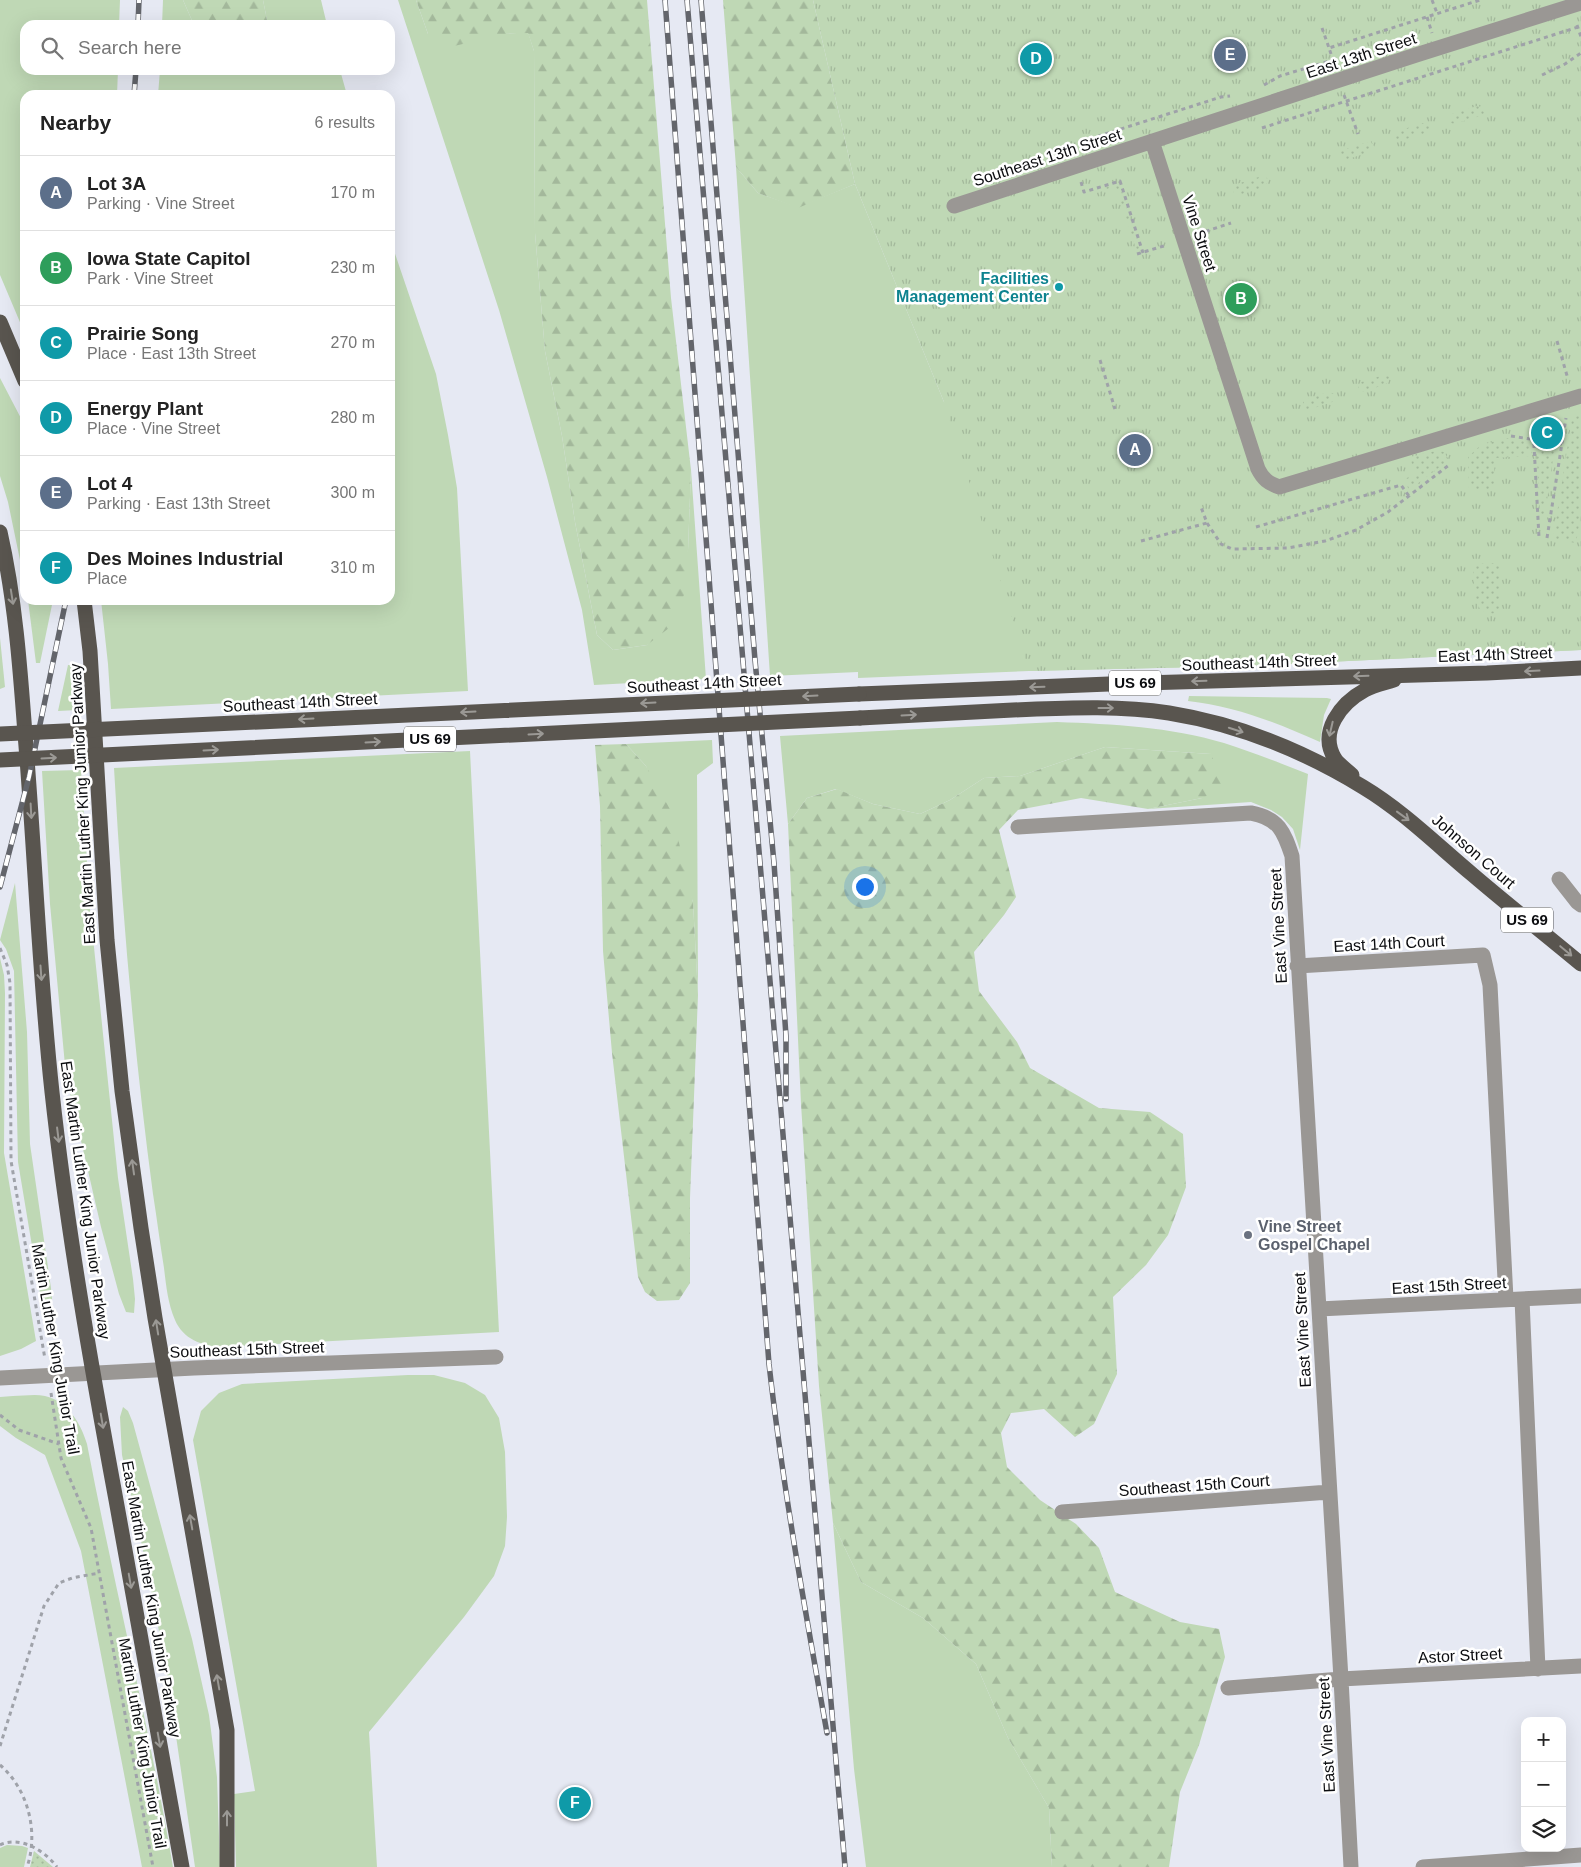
<!DOCTYPE html>
<meta charset="utf-8">
<style>
:root{--surface:#fff;--page:#f2f2f2;--text:#222;--muted:#767676;--line:#e0e0e0;--accent:#6e7a26}
body{margin:0;font-family:Helvetica,sans-serif;background:var(--page);color:var(--text)}
.controls{position:absolute;right:15px;bottom:15px;display:grid;overflow:hidden;border-radius:10px;box-shadow:0 5px 20px #0002}
.controls button{width:45px;height:45px;display:grid;place-items:center;padding:0;border:0;border-bottom:1px solid var(--line);background:var(--surface);color:var(--text);font:25px sans-serif}
.you{position:absolute;left:864px;top:886px;width:18px;height:18px;margin:-12px;border:4px solid #fff;border-radius:50%;background:#1a73e8;box-shadow:0 0 0 8px #1a73e833}
.badge{display:grid;place-items:center;width:32px;height:32px;border-radius:50%;background:var(--accent);color:#fff;font-size:16px;font-weight:700}
.pin{position:absolute;translate:-50% -50%;border:2px solid #fff;box-shadow:0 1px 5px #0006}
.list{margin:0;padding:0;list-style:none}
h2{display:flex;justify-content:space-between;align-items:center;height:65px;margin:0;padding:0 20px;font-size:21px}
h2 small{font-size:16px;font-weight:400;color:var(--muted)}
.list li{display:grid;grid-template-columns:32px 1fr auto;gap:15px;align-items:center;box-sizing:border-box;height:75px;padding:0 20px;border-top:1px solid var(--line)}
.list b{display:block;font-size:19px;white-space:nowrap}
.list p{margin:0;font-size:16px;white-space:nowrap;color:var(--muted)}
.list em{font-size:16px;font-style:normal;color:var(--muted)}
.icon{flex:none;width:28px;height:28px;fill:none;stroke:currentColor;stroke-width:2;stroke-linecap:round;stroke-linejoin:round}
.map{position:relative;flex:none;width:1581px;height:1867px;overflow:hidden}
.search{position:absolute;background:var(--surface);box-shadow:0 5px 20px #0002;left:20px;top:20px;width:375px;height:55px;display:flex;align-items:center;gap:12px;box-sizing:border-box;padding:0 18px;border-radius:15px;color:var(--muted);font-size:19px}
.panel{position:absolute;background:var(--surface);box-shadow:0 5px 20px #0002;left:20px;top:90px;width:375px;height:515px;border-radius:15px}
.map>svg:first-child{display:block}
.grass{fill:#bfd8b5}
.forest{fill:url(#forest-firs)}
.park{fill:url(#park-tufts)}
.garden{fill:url(#garden-dots)}
.lines{fill:none;stroke-linecap:round;stroke-linejoin:round}
.path{stroke:#9fa2a9;stroke-width:3;stroke-dasharray:4 4;stroke-linecap:butt}
.minor{stroke:#9a9794;stroke-width:15}
.major{stroke:#59554f;stroke-width:15}
.rail-casing{stroke:#63656b;stroke-width:5.5}
.rail{stroke:#fff;stroke-width:4;stroke-dasharray:11;stroke-linecap:butt}
.major-bridge{stroke:#59554f;stroke-width:15}
.oneway{stroke:#9b9995}
.culture-dot{fill:#0f9aa8;stroke:#fff;stroke-width:2}
.worship-dot{fill:#6b7280;stroke:#fff;stroke-width:2}
.labels{text-anchor:middle;stroke-width:5;stroke-linejoin:round;paint-order:stroke}
.shield{fill:#fff;stroke:#555658;stroke-width:1}
.shield-label{font-size:15px;font-weight:bold;fill:#0c0d10}
.street-label{font-size:16px;fill:#0c0d10;stroke:#fff}
.culture-label{font-size:16px;font-weight:bold;fill:#0d838f;stroke:#fff;text-anchor:end}
.worship-label{font-size:16px;font-weight:bold;fill:#5b616d;stroke:#fff;text-anchor:start}
</style>
<div class="map">
<svg width="1581" height="1867" viewBox="0 0 1581 1867">
<defs>
<pattern id="forest-firs" width="22" height="20" patternUnits="userSpaceOnUse" patternTransform="scale(1.25)"><rect width="22" height="20" fill="#bfd8b5"/><path d="M5 1l3.5 6h-7zM16 11l3.5 6h-7z" fill="#a3b89b"/></pattern>
<pattern id="park-tufts" width="24" height="20" patternUnits="userSpaceOnUse" patternTransform="scale(1.25)"><rect width="24" height="20" fill="#bfd8b5"/><path d="M3 7l-1-3M5 7V3M7 7l1-3M15 17l-1-3M17 17v-4M19 17l1-3" fill="none" stroke="#a3b89b"/></pattern>
<pattern id="garden-dots" width="8" height="8" patternUnits="userSpaceOnUse" patternTransform="scale(1.25)"><rect width="8" height="8" fill="#bfd8b5"/><path d="M2 2h.1M6 6h.1" fill="none" stroke="#a3b89b" stroke-width="1.8" stroke-linecap="round"/></pattern>
</defs>
<rect width="100%" height="100%" fill="#e6e9f3"/>
<path class="grass" d="M0 0H120L119 25H25V70H118L117 95H25V334L0 275Z
M163 0H183L194 25H162Z
M263 0H321L327 25H268Z
M398 0H416L428 34H505L528 32 534 51 535 233 545 351 562 436 575 522 597 635 613 650 647 645 688 550 691 470 706 679 594 685 582 610 547 477 499 310Z
M160 70H340L347 95H158Z
M736 167 758 193 798 207 855 184 944 402 1581 650 1242 666 1029 671 858 678V672L770 676Z
M390 239 436 374 448 435 457 488 468 691 111 709 108 664 101 600H390Z
M0 378 25 426V584L8 502 0 476Z
M28 600H53L40 663H36Z
M0 638 5 687 0 689Z
M68 665H76L78 710 58 711Z
M1189 696 1327 698 1331 699 1324 715 1320 742C1277 723 1235 706 1188 701Z
M1057 722C1113 724 1170 727 1224 743 1252 752 1280 763 1308 774L1300 850 1293 829 1282 817 1271 810 1251 802 1148 809 1202 798 1211 754 1105 747 1020 776 984 778 950 800 920 814 873 804 836 789 807 798 788 824 780 736Z
M712 740 713 763 697 775 698 995 693 902 646 766 626 744Z
M470 751 499 1332 221 1347C202 1346 183 1339 175 1320 168 1304 166 1285 164 1268 160 1244 157 1219 153 1194 134 1052 122 911 114 768Z
M81 770 90 909 118 1178 133 1279 135 1299 134 1313 126 1312 119 1294 101 1227 66 1076 50 904 42 771Z
M15 883 27 1032 30 1144 52 1295V1312L46 1330 18 1162 14 971 6 949 0 940Z
M0 958 4 975 5 993 4 1153 36 1341 21 1349 0 1356Z
M408 1375H434L465 1383 485 1395 499 1418 505 1452 507 1517 505 1546 494 1576 464 1617 369 1732 377 1867H236L234 1794 255 1791 193 1440 201 1411 219 1393 242 1384Z
M13 1396C23 1396 35 1394 45 1396 68 1401 81 1424 87 1444 114 1585 149 1725 173 1867H142L81 1551 45 1455 16 1438 0 1426V1397Z
M123 1407 128 1411 133 1423 192 1639 209 1715 217 1777 220 1867H195L166 1667 143 1550 122 1455 120 1417Z
M833 1523 861 1582 923 1618 976 1664 1008 1738 1049 1808 1052 1867H866L854 1769Z
M7 1845 22 1846 28 1848 24 1867H0V1848Z"/>
<path class="forest" d="M183 0H263L268 25H194Z
M416 0H647L671 298 691 470 688 550 685 593 669 628 647 645 613 650 597 635 575 522 562 436 545 351 535 233 534 51 528 33 505 34 450 47 428 34Z
M723 0H813L855 184 798 208 758 193 736 167Z
M626 744 646 766 672 813 693 902 698 995 690 1198V1283L679 1300 657 1301 645 1292 638 1277 612 1053 603 951 600 806 595 745Z
M1105 747 1211 754 1225 789 1202 798 1148 809 1081 798 1018 810 999 830 1016 897 1004 915 974 952 979 991 1017 1042 1030 1068 1099 1108 1150 1112 1183 1134 1186 1187 1168 1235 1146 1265 1113 1297 1117 1374 1094 1424 1075 1437 1044 1409 1011 1413 1001 1433 1007 1467 1040 1500 1076 1524 1099 1548 1115 1592 1180 1622 1219 1629 1225 1657 1199 1745 1180 1792 1169 1867H1052L1049 1808 1008 1738 976 1664 923 1618 861 1582 833 1523 819 1386 801 1104 788 824 807 798 837 789 873 804 920 814 950 800 984 778 1020 776Z"/>
<path class="park" d="M813 0H1581V650L1242 666 1029 671 944 402 855 184Z"/>
<path class="garden" d="M1477 106 1482 107 1484 113 1483 115 1454 124 1449 122V117L1452 114Z
M1423 123H1426L1429 126V132L1400 141 1395 139V133L1398 131Z
M1371 141 1375 148 1370 152 1345 160 1340 158V152L1343 150Z
M1262 176 1267 178 1268 181 1265 187 1242 194 1234 193 1233 190 1237 184Z
M1119 183 1140 251 1137 252 1116 187 1096 193V191Z
M1384 375 1390 377 1388 383 1364 392 1359 389 1358 386 1361 382Z
M1328 392 1335 394 1336 398 1332 402 1308 410 1304 409 1303 402 1305 400Z
M1581 415V514L1576 543 1553 539 1572 418Z
M1506 438 1531 442 1532 456 1494 458 1495 489 1469 490 1468 457 1481 445Z
M1536 442 1555 445 1545 514H1540Z
M1439 451 1444 452 1449 460 1409 490 1404 479 1415 475 1410 457 1430 452Z
M1499 563 1501 613C1468 618 1475 588 1473 564Z
M34 1851 53 1867H30Z"/>
<g class="lines">
<path class="path" d="M1432 0 1437 13
M1427 17 1432 33
M1577 25 1581 37
M1322 28 1329 48
M1542 75 1565 64 1581 53
M1264 85 1280 76 1333 60 1329 48 1480 0
M1344 95 1358 134
M1262 128 1578 27
M1091 141 1099 136 1221 97 1230 96
M1081 182 1084 192 1120 181 1143 253
M1198 234 1231 223
M1137 254 1167 245
M1557 341 1568 379
M1100 360 1115 409
M1533 428 1539 537
M1511 436 1562 444
M1207 523 1221 544 1232 549 1288 548 1325 541 1356 530 1388 512 1449 465
M1256 527 1401 485 1409 496
M1547 538 1566 418
M1141 541 1207 523 1201 507
M0 948 7 965 10 983 11 1161 45 1359
M51 1393 61 1458 91 1528 153 1867
M0 1415 19 1430 59 1444
M0 1746 44 1606 59 1583 72 1578 99 1573
M0 1765C28 1789 39 1832 27 1867
M0 1845C20 1835 45 1851 57 1867"/>
<path class="minor" d="M1152 141 1258 469C1263 479 1268 483 1279 487L1581 396
M954 206 1416 55 1581 3
M1018 827 1251 813C1279 818 1284 832 1292 856L1341 1679 1351 1867
M1559 879 1577 902 1581 905
M1297 966 1483 955 1490 985 1506 1299
M1522 1299 1538 1669
M1319 1309 1581 1296
M0 1378 194 1368 496 1357
M1062 1512 1329 1492
M1228 1688 1341 1679 1581 1666
M1423 1867 1581 1855"/>
<path class="major" d="M0 322 25 381
M0 532C15 598 20 666 25 734 35 853 39 973 52 1092 67 1229 91 1365 116 1500 138 1622 160 1745 182 1867
M84 600 90 651 107 940 122 1091 141 1228 155 1318 227 1730V1867
M859 694 1109 684 1487 673 1581 668
M860 718C911 715 962 713 1013 710 1065 708 1117 705 1169 713 1237 724 1304 751 1363 787 1403 811 1437 845 1473 875 1508 905 1545 934 1581 964
M1352 775C1347 770 1339 765 1335 759 1318 732 1341 703 1365 690 1374 685 1385 683 1394 680"/>
<defs>
<path id="rail" d="M665 0 769 1364C783 1488 805 1610 827 1733
M687 0 845 1867
M701 0 755 660 774 863 786 1036V1099
M138 25 139 0
M134 95 136 70
M0 887 29 777 66 600"/>
</defs>
<use href="#rail" class="rail-casing"/>
<use href="#rail" class="rail"/>
<path class="major-bridge" d="M0 734 859 694
M0 760 860 718"/>
</g>
<defs><path id="oneway-shaft" d="M-6 0H5M1.5-3L5.5 0L1.5 3" fill="none" stroke-width="1.6" stroke-linecap="round" stroke-linejoin="round" transform="scale(1.25)"/></defs>
<g class="oneway">
<use href="#oneway-shaft" transform="translate(12 597) rotate(81)"/>
<use href="#oneway-shaft" transform="translate(1532 671) rotate(177)"/>
<use href="#oneway-shaft" transform="translate(1361 676) rotate(178)"/>
<use href="#oneway-shaft" transform="translate(1199 681) rotate(178)"/>
<use href="#oneway-shaft" transform="translate(1037 687) rotate(178)"/>
<use href="#oneway-shaft" transform="translate(810 696) rotate(177)"/>
<use href="#oneway-shaft" transform="translate(648 703) rotate(177)"/>
<use href="#oneway-shaft" transform="translate(1106 708)"/>
<use href="#oneway-shaft" transform="translate(468 712) rotate(177)"/>
<use href="#oneway-shaft" transform="translate(909 715) rotate(-3)"/>
<use href="#oneway-shaft" transform="translate(306 719) rotate(177)"/>
<use href="#oneway-shaft" transform="translate(1331 729) rotate(103)"/>
<use href="#oneway-shaft" transform="translate(1236 730) rotate(18)"/>
<use href="#oneway-shaft" transform="translate(536 734) rotate(-3)"/>
<use href="#oneway-shaft" transform="translate(373 742) rotate(-3)"/>
<use href="#oneway-shaft" transform="translate(211 750) rotate(-3)"/>
<use href="#oneway-shaft" transform="translate(49 758) rotate(-3)"/>
<use href="#oneway-shaft" transform="translate(31 811) rotate(87)"/>
<use href="#oneway-shaft" transform="translate(1403 816) rotate(36)"/>
<use href="#oneway-shaft" transform="translate(1566 951) rotate(40)"/>
<use href="#oneway-shaft" transform="translate(41 973) rotate(86)"/>
<use href="#oneway-shaft" transform="translate(58 1135) rotate(83)"/>
<use href="#oneway-shaft" transform="translate(133 1167) rotate(-98)"/>
<use href="#oneway-shaft" transform="translate(157 1327) rotate(-99)"/>
<use href="#oneway-shaft" transform="translate(102 1421) rotate(80)"/>
<use href="#oneway-shaft" transform="translate(191 1522) rotate(-100)"/>
<use href="#oneway-shaft" transform="translate(130 1581) rotate(80)"/>
<use href="#oneway-shaft" transform="translate(218 1682) rotate(-100)"/>
<use href="#oneway-shaft" transform="translate(159 1740) rotate(80)"/>
<use href="#oneway-shaft" transform="translate(227 1818) rotate(-90)"/>
</g>
<circle class="culture-dot" cx="1059" cy="287" r="5"/>
<circle class="worship-dot" cx="1248" cy="1235" r="5"/>
<g class="labels">
<g class="shield">
<rect x="1109" y="670.5" width="52" height="25" rx="4"/>
<rect x="404" y="726.5" width="52" height="25" rx="4"/>
<rect x="1501" y="907.5" width="52" height="25" rx="4"/>
</g>
<g class="shield-label">
<text x="1135" y="688">US 69</text>
<text x="430" y="744">US 69</text>
<text x="1527" y="925">US 69</text>
</g>
<g class="street-label">
<text transform="translate(1361 55) rotate(-18)" y="6">East 13th Street</text>
<text transform="translate(1047 157) rotate(-18)" y="6">Southeast 13th Street</text>
<text transform="translate(1200 233) rotate(72)" y="6">Vine Street</text>
<text transform="translate(1495 654) rotate(-2)" y="6">East 14th Street</text>
<text transform="translate(1259 662) rotate(-2)" y="6">Southeast 14th Street</text>
<text transform="translate(704 683) rotate(-3)" y="6">Southeast 14th Street</text>
<text transform="translate(300 702) rotate(-3)" y="6">Southeast 14th Street</text>
<text transform="translate(82 804) rotate(-93)" y="6">East Martin Luther King Junior Parkway</text>
<text transform="translate(1474 851) rotate(41)" y="6">Johnson Court</text>
<text transform="translate(1278 926) rotate(-93)" y="6">East Vine Street</text>
<text transform="translate(1389 943) rotate(-3)" y="6">East 14th Court</text>
<text transform="translate(86 1200) rotate(82)" y="6">East Martin Luther King Junior Parkway</text>
<text transform="translate(1449 1285) rotate(-3)" y="6">East 15th Street</text>
<text transform="translate(1302 1330) rotate(-93)" y="6">East Vine Street</text>
<text transform="translate(56 1349) rotate(80)" y="6">Martin Luther King Junior Trail</text>
<text transform="translate(247 1349) rotate(-2)" y="6">Southeast 15th Street</text>
<text transform="translate(1194 1485) rotate(-4)" y="6">Southeast 15th Court</text>
<text transform="translate(152 1599) rotate(80)" y="6">East Martin Luther King Junior Parkway</text>
<text transform="translate(1460 1655) rotate(-3)" y="6">Astor Street</text>
<text transform="translate(1326 1735) rotate(-93)" y="6">East Vine Street</text>
<text transform="translate(143 1743) rotate(80)" y="6">Martin Luther King Junior Trail</text>
</g>
<g class="culture-label">
<text x="1049" y="284">Facilities<tspan x="1049" dy="18">Management Center</tspan></text>
</g>
<g class="worship-label">
<text x="1258" y="1232">Vine Street<tspan x="1258" dy="18">Gospel Chapel</tspan></text>
</g>
</g>
</svg>
<div class="controls">
<button>+</button>
<button>−</button>
<button><svg class="icon" aria-label="layers" viewBox="0 0 24 24"><path d="M12 4l9 5-9 5-9-5zM3 14l9 5 9-5"/></svg></button>
</div>
<div class="you"></div>
<div class="pin badge" style="left:1135px;top:450px;background:#5c6f8a">A</div>
<div class="pin badge" style="left:1241px;top:299px;background:#2e9e5b">B</div>
<div class="pin badge" style="left:1547px;top:433px;background:#0f9aa8">C</div>
<div class="pin badge" style="left:1036px;top:59px;background:#0f9aa8">D</div>
<div class="pin badge" style="left:1230px;top:55px;background:#5c6f8a">E</div>
<div class="pin badge" style="left:575px;top:1803px;background:#0f9aa8">F</div>
<div class="search"><svg class="icon" aria-label="search" viewBox="0 0 24 24"><circle cx="10" cy="10" r="6"/><path d="M15 15l6 6"/></svg>Search here</div>
<section class="panel">
<h2>Nearby<small>6 results</small></h2>
<ul class="list">
<li><span class="badge" style="background:#5c6f8a">A</span><div><b>Lot 3A</b><p>Parking · Vine Street</p></div><em>170 m</em></li>
<li><span class="badge" style="background:#2e9e5b">B</span><div><b>Iowa State Capitol</b><p>Park · Vine Street</p></div><em>230 m</em></li>
<li><span class="badge" style="background:#0f9aa8">C</span><div><b>Prairie Song</b><p>Place · East 13th Street</p></div><em>270 m</em></li>
<li><span class="badge" style="background:#0f9aa8">D</span><div><b>Energy Plant</b><p>Place · Vine Street</p></div><em>280 m</em></li>
<li><span class="badge" style="background:#5c6f8a">E</span><div><b>Lot 4</b><p>Parking · East 13th Street</p></div><em>300 m</em></li>
<li><span class="badge" style="background:#0f9aa8">F</span><div><b>Des Moines Industrial</b><p>Place</p></div><em>310 m</em></li>
</ul>
</section>
</div>
